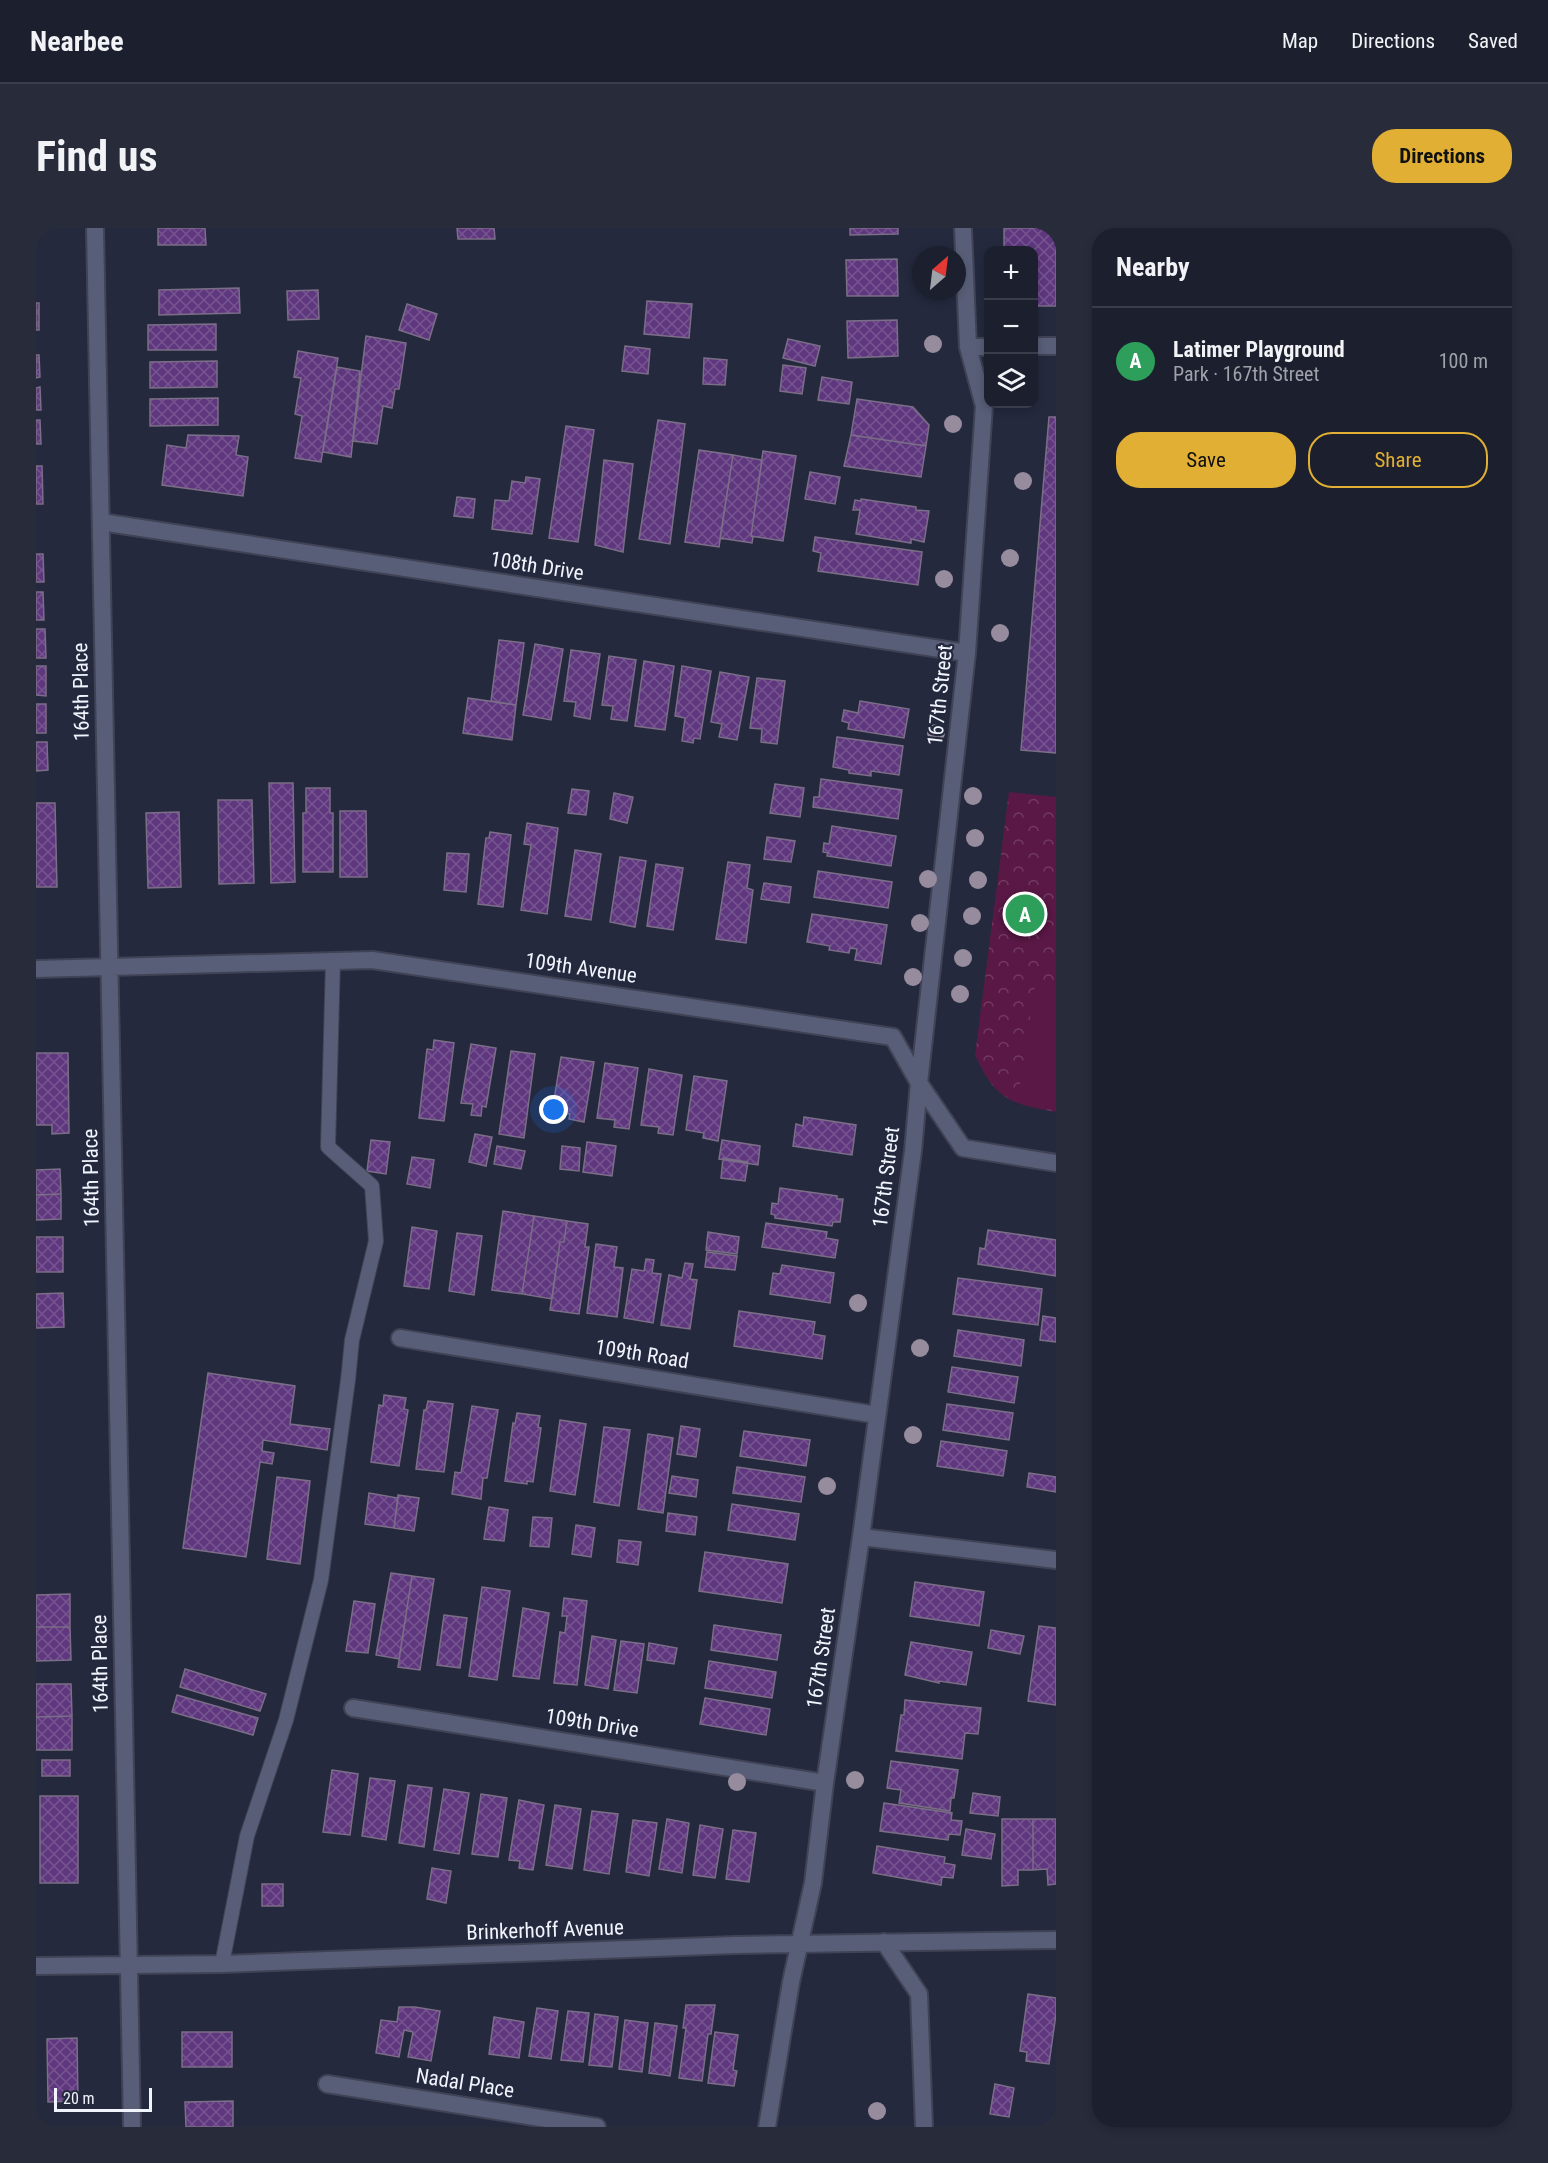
<!DOCTYPE html>
<meta charset="utf-8">
<style>
:root{--surface:#1b1f2e;--page:#282c3a;--text:#f1f3f6;--muted:#a0a2aa;--line:#393d4a;--accent:#e1af34}
body{margin:0;font-family:"Roboto Condensed",sans-serif;background:var(--page);color:var(--text)}
.controls{position:absolute;right:18px;top:18px;display:grid;overflow:hidden;border-radius:12px;box-shadow:0 3px 9px #0003}
.controls button{width:54px;height:54px;display:grid;place-items:center;padding:0;border:0;border-bottom:2px solid var(--line);background:var(--surface);color:var(--text);font:30px sans-serif}
.compass{position:absolute;left:876px;top:18px;width:54px;height:54px;border-radius:50%;background:var(--surface);box-shadow:0 3px 9px #0003;rotate:28deg}
.scale{position:absolute;left:18px;bottom:15px;width:98px;box-sizing:border-box;padding-left:6px;border:3px solid #f2f4fd;border-top:0;font-size:16px;line-height:21px;white-space:nowrap;color:#f2f4fd;-webkit-text-stroke:4px #24293e;paint-order:stroke}
.you{position:absolute;left:518px;top:882px;width:21px;height:21px;margin:-15px;border:4px solid #fff;border-radius:50%;background:#1a73e8;box-shadow:0 0 0 9px #1a73e833}
.badge{display:grid;place-items:center;width:39px;height:39px;border-radius:50%;background:var(--accent);color:#fff;font-size:20px;font-weight:700}
.pin{position:absolute;translate:-50% -50%;border:3px solid #fff;box-shadow:0 2px 6px #0006}
.list{margin:0;padding:0;list-style:none}
h2{display:flex;justify-content:space-between;align-items:center;height:78px;margin:0;padding:0 24px;font-size:26px}
h2 small{font-size:20px;font-weight:400;color:var(--muted)}
.list li{display:grid;grid-template-columns:39px 1fr auto;gap:18px;align-items:center;box-sizing:border-box;height:108px;padding:0 24px;border-top:2px solid var(--line)}
.list b{display:block;font-size:22px;white-space:nowrap}
.list p{margin:0;font-size:20px;white-space:nowrap;color:var(--muted)}
.list em{font-size:20px;font-style:normal;color:var(--muted)}
.actions{display:flex;gap:12px;padding:18px 24px}
.actions a{flex:1;padding:14px 0;border:2px solid var(--accent);border-radius:24px;text-align:center;font-size:21px;color:var(--accent)}
.actions .main{background:var(--accent);color:#111}
.icon{flex:none;width:33px;height:33px;fill:none;stroke:currentColor;stroke-width:2;stroke-linecap:round;stroke-linejoin:round}
.map{position:relative;flex:none;width:1020px;height:1899px;overflow:hidden;border-radius:24px}
header{display:flex;align-items:center;gap:36px;box-sizing:border-box;height:84px;padding:0 30px;background:var(--surface);border-bottom:2px solid var(--line)}
header strong{font-size:28px}
nav{display:flex;gap:33px;margin-inline-start:auto;font-size:21px}
.intro{display:flex;align-items:center;justify-content:space-between;box-sizing:border-box;height:144px;padding:0 36px}
h1{margin:0;font-size:42px}
.button{padding:15px 27px;border-radius:24px;background:var(--accent);color:#111;font-size:21px;font-weight:700}
main{display:flex;gap:36px;padding:0 36px}
aside{flex:1;background:var(--surface);border-radius:24px;box-shadow:0 3px 9px #0003}
.map>svg:first-child{display:block}
.park{fill:url(#park-crowns)}
.garden{fill:#5a1846}
.building{fill:url(#building-cross-hatch);stroke:#7b6e87;stroke-width:1.5}
.lines{fill:none;stroke-linecap:round;stroke-linejoin:round}
.service-casing{stroke:#3f4355;stroke-width:16}
.minor-casing{stroke:#3f4355;stroke-width:20}
.service{stroke:#585e77;stroke-width:14}
.minor{stroke:#585e77;stroke-width:16}
.tree{fill:#968c9d}
.labels{text-anchor:middle;stroke-width:4.5;stroke-linejoin:round;paint-order:stroke}
.street-label{font-size:21px;fill:#f2f4fd;stroke:#24293e}
</style>
<header>
<strong>Nearbee</strong>
<nav><a>Map</a><a>Directions</a><a>Saved</a></nav>
</header>
<div class="intro"><h1>Find us</h1><a class="button">Directions</a></div>
<main>
<div class="map">
<svg width="1020" height="1899" viewBox="0 0 1020 1899">
<defs>
<pattern id="park-crowns" width="20" height="18" patternUnits="userSpaceOnUse" patternTransform="scale(1.5)"><rect width="20" height="18" fill="#5a1846"/><path d="M2 6a3 3 0 1 1 6 0M12 15a3 3 0 1 1 6 0" fill="none" stroke="#723a62"/></pattern>
<pattern id="building-cross-hatch" width="8" height="8" patternUnits="userSpaceOnUse" patternTransform="scale(1.5)"><rect width="8" height="8" fill="#5e377e"/><path d="M0 0l8 8M0 8l8-8" fill="none" stroke="#765591"/></pattern>
</defs>
<rect width="100%" height="100%" fill="#24293e"/>
<path class="park" d="M973 564 1020 569V884C974 876 959 871 939 827Z"/>
<path class="garden" d="M999 757 1020 760V877L982 871Z"/>
<path class="building" d="M122 0H169L170 17H122Z
M421 0H458L459 11H422Z
M814 0H862V6L814 7Z
M968 0H1020V78H998V22H968Z
M861 31 862 68H811L810 32Z
M203 60 204 85 123 87V62Z
M282 62 283 91 252 92 251 63Z
M611 73 656 76 653 110 608 106Z
M0 75H3V102H0Z
M371 76 401 86 393 112 363 102Z
M861 92 862 128 812 130 811 93Z
M180 96V122H112V97Z
M330 108 370 115 363 161H359L356 180 347 178 341 216 317 213Z
M752 111 784 118 779 138 747 130Z
M589 118 614 121 612 146 586 143Z
M262 123 302 130 285 234 259 230 266 188 259 186 265 150 258 149Z
M0 127H3L4 149 0 150Z
M668 130 691 132 689 157 667 156Z
M181 133V159L114 160V134Z
M747 137 770 140 766 166 744 163Z
M301 139 324 143 315 229 287 224Z
M786 149 816 154 813 176 782 172Z
M4 159 5 182H0V160Z
M182 170V197L114 198V171Z
M821 171 877 179 893 197 890 218 815 207Z
M1013 189H1020V525L985 522Z
M0 192H4L5 216H0Z
M622 192 649 196 634 316 603 311Z
M530 198 558 202 542 314 513 310Z
M152 207 203 208 200 227 212 229 207 268 126 257 131 217 150 220Z
M815 207 890 218 885 249 808 238Z
M663 222 697 227 683 319 649 314Z
M727 223 760 228 747 313 715 308Z
M697 227 726 232 715 308 717 309 716 315 684 310Z
M568 232 597 236 587 324 559 317Z
M0 238H6L7 276H0Z
M774 244 804 249 799 276 769 271Z
M490 249 504 251 496 306 456 301 459 272 473 273 476 253 489 255Z
M421 269 439 271 437 290 418 288Z
M825 271 880 279V282L893 283 888 314 875 311V315L820 306 824 282H817L819 272 825 273Z
M779 309 886 324 882 357 782 343 785 325 777 323Z
M0 326H7L8 354H0Z
M0 364H7L8 392H0Z
M0 401H9L10 430H0Z
M463 412 488 415 480 477 455 473Z
M499 416 527 421 515 492 487 487Z
M535 422 564 426 554 491 538 488 540 474 528 473Z
M573 428 600 432 591 493 575 491 577 478 566 477Z
M608 433 638 438 629 502 599 498Z
M0 438H10V468L0 467Z
M646 438 675 443 664 511 658 510 657 515 646 513 649 490 639 488Z
M684 444 713 449 701 512 683 509 686 496 675 494Z
M721 450 749 453 741 516 725 514 726 501 714 500Z
M432 470 480 477 476 512 427 505Z
M824 473 873 481 868 510 812 501 813 495 806 493 808 482 822 485Z
M0 476H10V505H0Z
M801 509 867 518 863 547 835 543V548L813 545V542L797 539Z
M0 514H11L12 542 0 543Z
M785 551 866 562 862 591 777 579 778 569H783Z
M233 555H257L259 654 235 655Z
M739 556 768 560 764 589 734 585Z
M270 560H294V585H297V644H267V585H270Z
M536 561 553 563 550 587 532 585Z
M578 565 597 569 591 595 574 591Z
M182 572H216L218 655 183 656Z
M0 575H19L21 659H0Z
M304 583H330L331 649H304Z
M143 584 145 659 112 660 110 585Z
M491 595 522 600 511 686 485 682 495 617 488 616Z
M796 598 860 608 855 638 791 628 792 625 787 624 788 615 793 616Z
M454 604 475 607 467 679 442 676 450 610H453Z
M731 609 759 613 755 634 728 631Z
M539 622 565 626 555 692 529 688Z
M411 625 433 626 430 664 408 662Z
M584 629 610 633 599 699 574 694Z
M692 634 714 637 711 660 717 662 710 715 680 711Z
M620 636 647 640 637 702 611 698Z
M782 643 856 654 852 680 778 669Z
M728 655 755 659 753 675 725 671Z
M776 686 851 697 845 736 819 732 821 721 814 720 813 725 793 722 794 718 771 714Z
M398 812 418 815 408 893 383 890 391 821 397 822Z
M435 816 460 820 450 879 446 878 445 888 435 887 437 876 425 875Z
M475 823 499 826 488 910 463 906Z
M0 825H32L33 905 16 906V897H0Z
M525 829 558 834 548 894 533 891 534 886 516 884Z
M569 835 602 840 593 901 578 899 579 892 561 890Z
M613 841 646 847 637 907 622 905 623 899 605 897Z
M658 848 691 853 682 913 667 910 668 905 650 902Z
M768 889 820 897 816 927 757 918 760 896 767 898Z
M439 906 456 909 450 938 433 934Z
M335 912 354 914 350 946 331 943Z
M686 912 724 918 722 937 683 931Z
M551 914 580 918 576 948 547 944Z
M461 918 489 923 485 941 458 936Z
M526 918 544 920 543 943 524 941Z
M376 929 398 932 394 960 371 956Z
M687 930 712 934 709 953 685 950Z
M24 941 25 966 0 967V942Z
M744 960 801 968V971H807L804 994H797L796 998 739 990V987L735 986 736 975 742 976Z
M25 966V991L0 992V967Z
M467 983 498 988 486 1066 456 1062Z
M498 988 531 993 528 1014H524L516 1071 486 1066Z
M531 993 552 996 549 1019H553L543 1086 514 1082 524 1014H528Z
M730 995 791 1004 790 1010 802 1012 799 1030 726 1019Z
M376 999 401 1003 393 1061 368 1058Z
M952 1002 1020 1012V1048L942 1036 944 1020 949 1021Z
M672 1004 703 1009 701 1026 670 1022Z
M421 1005 446 1008 438 1067 413 1063Z
M0 1009H27V1044H0Z
M560 1016 581 1019 578 1039 587 1040 581 1089 551 1085Z
M671 1024 701 1028 699 1042 669 1039Z
M610 1031 618 1032 616 1045 625 1046 617 1095 588 1090 596 1041 608 1043Z
M649 1035 657 1036 654 1051 661 1052 654 1101 625 1097 633 1047 646 1050Z
M746 1037 798 1045 794 1075 734 1066 737 1045 744 1046Z
M922 1050 1006 1061 1002 1097 917 1086Z
M27 1065 28 1099 0 1100V1066Z
M703 1083 779 1094 777 1106 789 1108 786 1131 698 1118Z
M1007 1088 1020 1090V1114L1004 1112Z
M922 1102 988 1112 985 1138 918 1128Z
M916 1139 982 1149 978 1175 912 1164Z
M172 1145 259 1158 254 1196 294 1201 291 1222 227 1212 226 1223 238 1225 236 1236 224 1234 210 1329 147 1320Z
M348 1167 370 1170 368 1181 372 1182 363 1238 335 1234 343 1177 347 1178Z
M392 1173 417 1176 408 1244 380 1241 388 1182H390Z
M911 1176 977 1185 973 1212 907 1202Z
M436 1178 462 1182 451 1250H447L445 1271 416 1266 419 1244 425 1245Z
M481 1185 504 1188 502 1199 505 1200 497 1254 491 1253V1256L469 1253 477 1195 479 1196Z
M524 1192 550 1196 539 1267 514 1263Z
M645 1198 664 1201 660 1229 641 1226Z
M568 1199 594 1202 583 1278 558 1274Z
M708 1203 774 1212 770 1238 704 1228Z
M612 1206 637 1210 627 1285 602 1281Z
M905 1213 971 1223 967 1248 901 1238Z
M701 1239 769 1249 765 1274 697 1265Z
M993 1245 1020 1249V1264L991 1259Z
M636 1248 662 1252 660 1269 633 1265Z
M241 1249 274 1253 264 1336 231 1331Z
M333 1265 362 1270 358 1300 329 1296Z
M362 1267 383 1270 378 1303 358 1300Z
M696 1276 763 1286 759 1312 692 1302Z
M453 1279 472 1282 468 1313 448 1311Z
M632 1285 661 1289 659 1307 630 1303Z
M497 1289 516 1290 513 1319 494 1318Z
M540 1297 559 1300 555 1329 536 1326Z
M583 1312 605 1314 602 1337 581 1334Z
M669 1324 752 1336 746 1375 663 1363Z
M355 1345 376 1348 363 1431 340 1427Z
M376 1348 398 1351 384 1442 362 1439Z
M879 1354 948 1364 943 1398 874 1388Z
M446 1359 474 1363 461 1452 433 1448Z
M34 1366V1399H0V1367Z
M528 1370 551 1373 541 1457 518 1455 524 1404 529 1405 531 1388H526Z
M318 1373 339 1376 332 1425 310 1423Z
M487 1380 513 1385 503 1451 477 1448Z
M408 1387 431 1390 424 1440 401 1437Z
M678 1397 745 1407 741 1432 675 1422Z
M1003 1398 1020 1400V1477L992 1473Z
M0 1399H34L35 1432 0 1433Z
M955 1402 988 1408 984 1426 952 1420Z
M556 1408 580 1412 572 1461 549 1457Z
M585 1413 608 1416 601 1465 578 1462Z
M875 1414 936 1424 930 1457 903 1453V1455L869 1447Z
M613 1415 641 1420 638 1436 611 1432Z
M673 1433 740 1444 736 1470 669 1460Z
M149 1441 230 1466 224 1483 144 1459Z
M0 1456H35L36 1488 0 1489Z
M141 1467 222 1490 217 1507 136 1484Z
M669 1470 734 1481 730 1507 664 1496Z
M869 1472 945 1480 942 1506 929 1505 926 1531 860 1523 865 1487H868Z
M36 1488V1522H0V1489Z
M6 1532H34V1548H6Z
M855 1533 922 1542 918 1570H915L914 1583 863 1575 865 1562 851 1560Z
M296 1542 322 1546 314 1607 287 1604Z
M334 1550 359 1553 350 1612 326 1608Z
M372 1557 396 1560 388 1619 363 1615Z
M408 1561 433 1565 423 1626 398 1622Z
M937 1565 964 1569 962 1588 934 1585Z
M445 1566 471 1570 462 1629 436 1626Z
M4 1568H42V1655H4Z
M483 1572 508 1577 497 1642 483 1640 484 1633 473 1632Z
M848 1575 916 1585 915 1592 926 1593 924 1607 913 1606 912 1612 844 1603Z
M519 1577 545 1581 536 1641 510 1637Z
M556 1583 582 1586 573 1646 548 1642Z
M631 1591 653 1595 646 1645 623 1641Z
M966 1591H997V1642H982V1657L966 1658Z
M997 1591H1020V1656L1012 1657 1011 1641 997 1642Z
M597 1592 621 1595 613 1648 590 1644Z
M664 1597 687 1601 679 1650 657 1647Z
M930 1601 959 1606 955 1631 926 1627Z
M697 1602 720 1605 713 1654 690 1651Z
M841 1618 909 1629 908 1635 919 1637 917 1650 906 1649 905 1657 837 1645Z
M396 1640 415 1643 410 1675 391 1671Z
M226 1656H247V1678H226Z
M992 1766 1020 1770V1786L1013 1836 990 1833 991 1824 984 1823Z
M650 1777H679L675 1806H672L666 1853 643 1850 650 1800H647Z
M363 1779H379L404 1783 395 1833 372 1829 377 1804 368 1802 363 1829 340 1825 345 1792 361 1794Z
M501 1780 522 1783 515 1831 493 1828Z
M532 1783 553 1785 547 1834 525 1832Z
M559 1786 582 1789 576 1839 553 1837Z
M458 1789 488 1794 483 1830 453 1826Z
M589 1792 612 1795 606 1844 583 1841Z
M619 1795 641 1798 634 1848 613 1845Z
M146 1804H196V1839H146Z
M679 1804 702 1807 697 1842 701 1843 698 1858 672 1855Z
M41 1810 42 1873 12 1874 11 1811Z
M959 1856 978 1860 973 1889 954 1886Z
M197 1873V1899H150L149 1874Z"/>
<g class="lines">
<defs>
<path id="service" d="M186 1736 211 1608 250 1492 285 1352 312 1152 316 1112 340 1013 336 958 292 919 297 732"/>
<path id="minor" d="M59 0 96 1899
M998 118H1020
M932 119H952
M65 294 931 425
M0 741 336 732 857 809 883 855 927 920 1020 935
M364 1110 841 1187
M825 1309 1020 1332
M317 1480 789 1555
M848 1714 883 1766 888 1899
M0 1738 186 1736 699 1717 1020 1712
M291 1856 561 1899
M731 1899 755 1754 777 1655 789 1555 825 1309 877 923 883 855 931 425 948 178 932 119 927 0"/>
</defs>
<use href="#service" class="service-casing"/>
<use href="#minor" class="minor-casing"/>
<use href="#service" class="service"/>
<use href="#minor" class="minor"/>
</g>
<g class="tree">
<circle cx="897" cy="116" r="9"/>
<circle cx="917" cy="196" r="9"/>
<circle cx="987" cy="253" r="9"/>
<circle cx="974" cy="330" r="9"/>
<circle cx="908" cy="351" r="9"/>
<circle cx="964" cy="405" r="9"/>
<circle cx="900" cy="505" r="9"/>
<circle cx="937" cy="568" r="9"/>
<circle cx="939" cy="610" r="9"/>
<circle cx="892" cy="651" r="9"/>
<circle cx="942" cy="652" r="9"/>
<circle cx="936" cy="688" r="9"/>
<circle cx="884" cy="695" r="9"/>
<circle cx="927" cy="730" r="9"/>
<circle cx="877" cy="749" r="9"/>
<circle cx="924" cy="766" r="9"/>
<circle cx="822" cy="1075" r="9"/>
<circle cx="884" cy="1120" r="9"/>
<circle cx="877" cy="1207" r="9"/>
<circle cx="791" cy="1258" r="9"/>
<circle cx="819" cy="1552" r="9"/>
<circle cx="701" cy="1554" r="9"/>
<circle cx="841" cy="1883" r="9"/>
</g>
<g class="labels">
<g class="street-label">
<text transform="translate(501 338) rotate(9)" y="7">108th Drive</text>
<text transform="translate(45 464) rotate(-91)" y="7">164th Place</text>
<text transform="translate(904 467) rotate(-84)" y="7">167th Street</text>
<text transform="translate(545 740) rotate(8)" y="7">109th Avenue</text>
<text transform="translate(850 949) rotate(-83)" y="7">167th Street</text>
<text transform="translate(55 950) rotate(-91)" y="7">164th Place</text>
<text transform="translate(606 1126) rotate(9)" y="7">109th Road</text>
<text transform="translate(785 1430) rotate(-82)" y="7">167th Street</text>
<text transform="translate(64 1436) rotate(-91)" y="7">164th Place</text>
<text transform="translate(556 1495) rotate(9)" y="7">109th Drive</text>
<text transform="translate(509 1702) rotate(-2)" y="7">Brinkerhoff Avenue</text>
<text transform="translate(429 1855) rotate(9)" y="7">Nadal Place</text>
</g>
</g>
</svg>
<div class="controls">
<button>+</button>
<button>−</button>
<button><svg class="icon" aria-label="layers" viewBox="0 0 24 24"><path d="M12 4l9 5-9 5-9-5zM3 14l9 5 9-5"/></svg></button>
</div>
<svg class="compass" viewBox="-18 -18 36 36"><path d="M0-13l5 13h-10z" fill="#e53935"/><path d="M0 13l5-13h-10z" fill="#a0a2aa"/></svg>
<div class="scale">20 m</div>
<div class="you"></div>
<div class="pin badge" style="left:989px;top:686px;background:#2e9e5b">A</div>
</div>
<aside>
<h2>Nearby<small></small></h2>
<ul class="list">
<li><span class="badge" style="background:#2e9e5b">A</span><div><b>Latimer Playground</b><p>Park · 167th Street</p></div><em>100 m</em></li>
</ul>
<div class="actions"><a class="main">Save</a><a>Share</a></div>
</aside>
</main>
